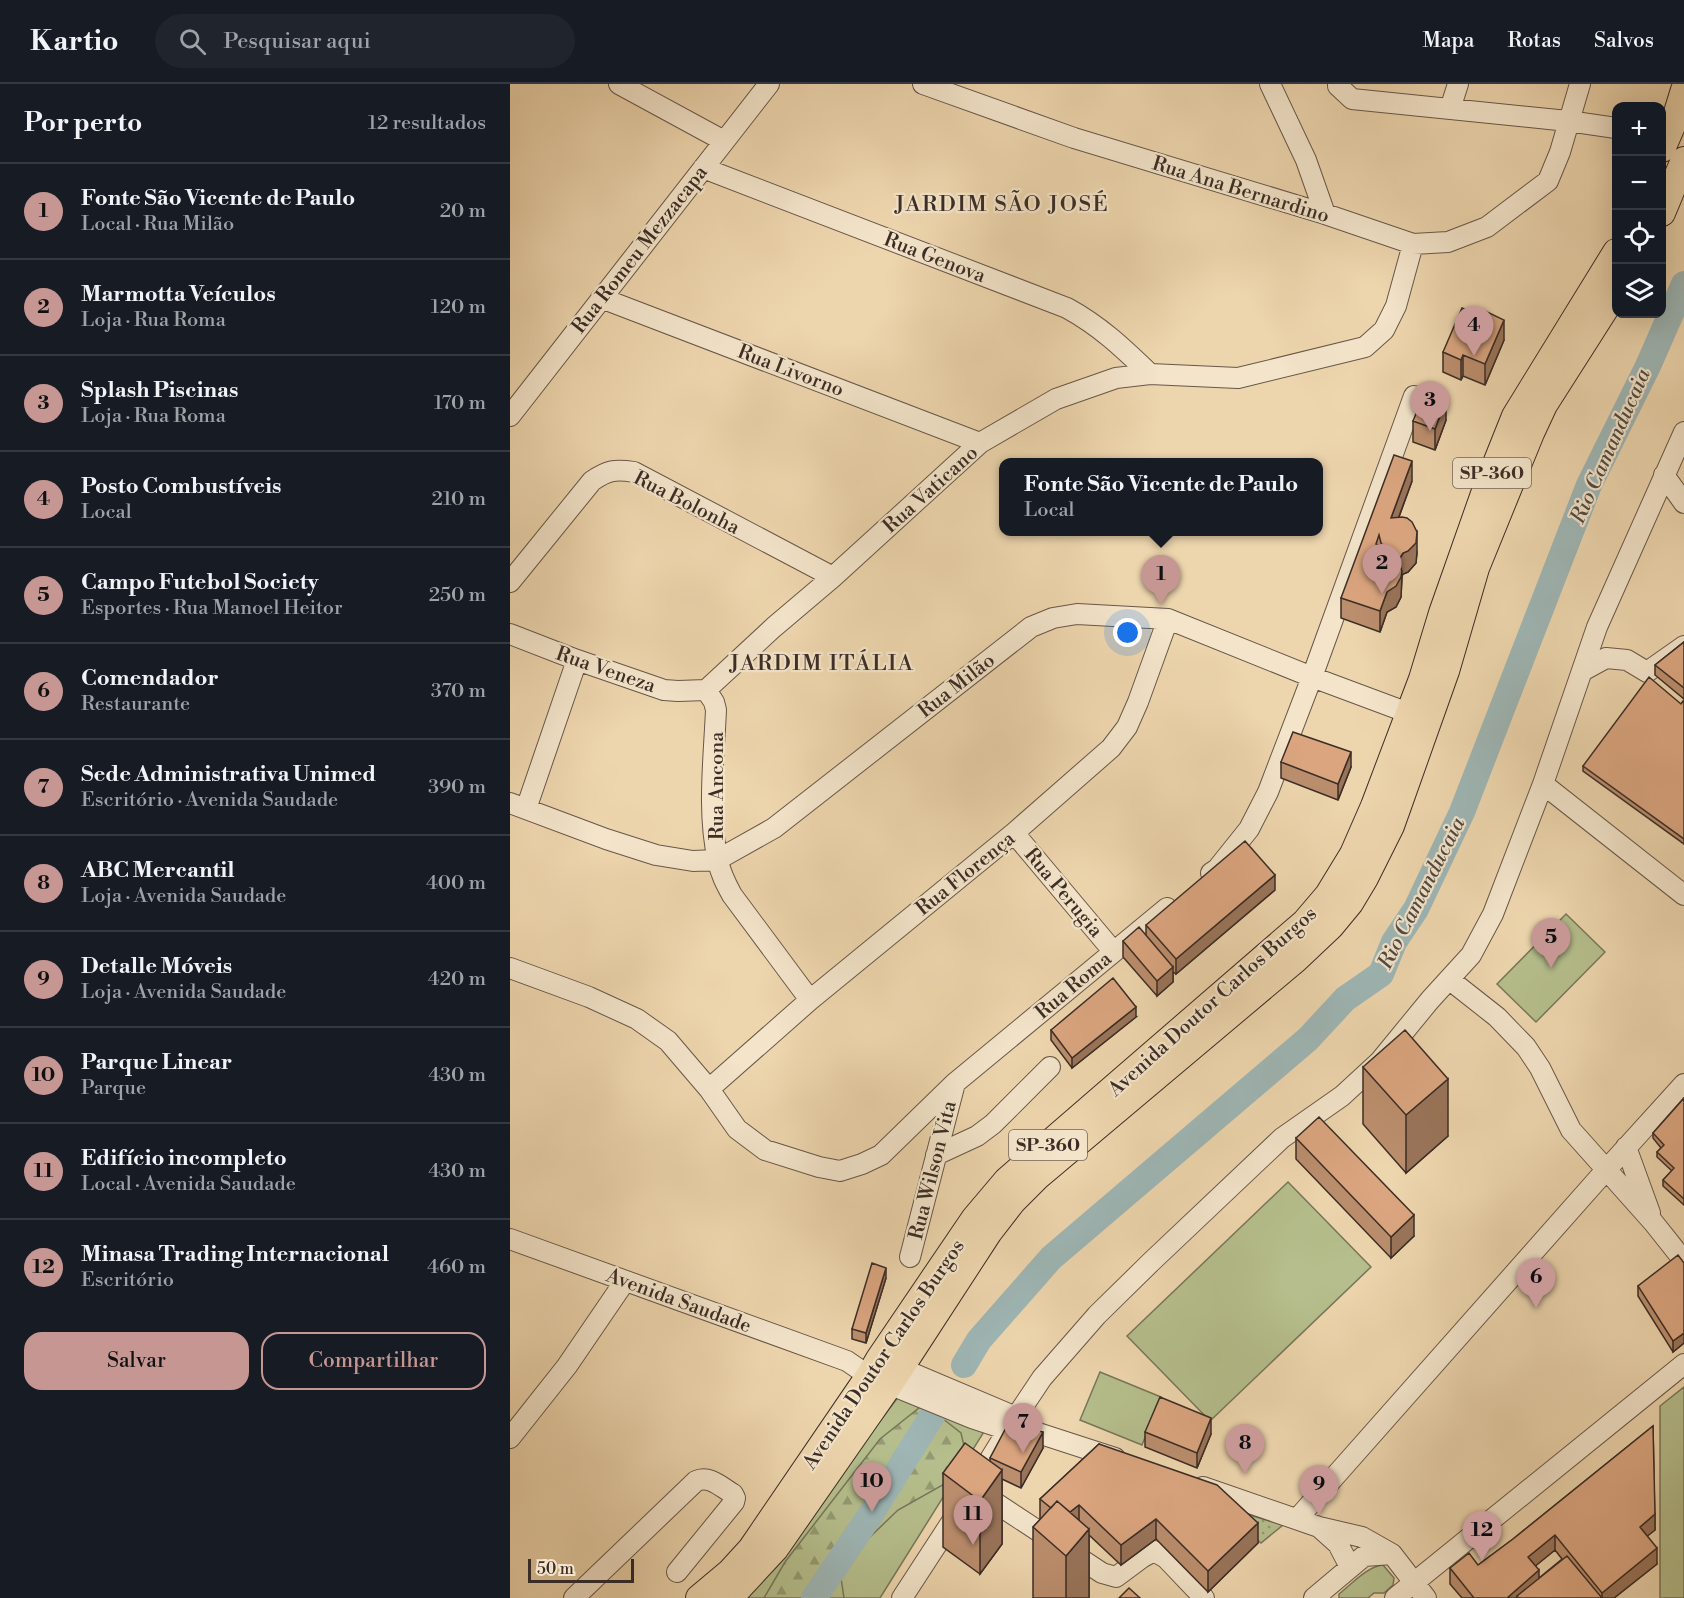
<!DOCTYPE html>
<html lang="pt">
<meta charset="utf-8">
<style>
:root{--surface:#171b24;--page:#20242c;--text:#f1f3f6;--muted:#9ea1a6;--line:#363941;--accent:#c59692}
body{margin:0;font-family:"Libre Bodoni",serif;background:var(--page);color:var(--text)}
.controls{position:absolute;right:18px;top:18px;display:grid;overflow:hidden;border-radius:12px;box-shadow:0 6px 24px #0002}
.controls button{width:54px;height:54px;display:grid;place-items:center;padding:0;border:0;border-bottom:2px solid var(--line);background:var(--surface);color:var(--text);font:30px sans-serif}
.scale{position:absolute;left:18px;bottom:15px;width:106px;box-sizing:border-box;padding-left:6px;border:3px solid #3b2d26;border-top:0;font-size:16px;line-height:21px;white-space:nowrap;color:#3b2d26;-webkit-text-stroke:4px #f3e4ca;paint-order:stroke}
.you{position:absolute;left:618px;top:549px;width:21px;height:21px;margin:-15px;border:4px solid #fff;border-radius:50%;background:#1a73e8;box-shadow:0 0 0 9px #1a73e833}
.badge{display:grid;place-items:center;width:39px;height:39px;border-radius:50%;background:var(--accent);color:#111;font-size:20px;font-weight:700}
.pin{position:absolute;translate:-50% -50px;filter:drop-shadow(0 2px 3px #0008)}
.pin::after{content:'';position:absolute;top:32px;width:21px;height:18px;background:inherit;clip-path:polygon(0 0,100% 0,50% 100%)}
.popup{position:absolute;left:489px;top:374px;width:324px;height:78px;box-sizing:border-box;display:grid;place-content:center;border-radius:12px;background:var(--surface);filter:drop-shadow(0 2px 4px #0005);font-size:20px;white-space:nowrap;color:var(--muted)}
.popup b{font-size:22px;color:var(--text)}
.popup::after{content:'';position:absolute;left:50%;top:100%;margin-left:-12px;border:12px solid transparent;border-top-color:var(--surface)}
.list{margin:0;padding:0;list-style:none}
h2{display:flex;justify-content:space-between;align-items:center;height:78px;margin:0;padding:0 24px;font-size:26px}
h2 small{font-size:20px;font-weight:400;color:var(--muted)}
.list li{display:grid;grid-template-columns:39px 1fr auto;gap:18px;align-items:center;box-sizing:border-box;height:96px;padding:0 24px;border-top:2px solid var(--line)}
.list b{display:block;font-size:22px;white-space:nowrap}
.list p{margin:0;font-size:20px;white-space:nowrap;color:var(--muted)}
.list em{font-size:20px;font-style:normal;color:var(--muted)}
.actions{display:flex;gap:12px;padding:18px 24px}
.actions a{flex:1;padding:14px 0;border:2px solid var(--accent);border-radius:18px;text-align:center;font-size:21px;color:var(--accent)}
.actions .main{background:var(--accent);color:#111}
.icon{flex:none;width:33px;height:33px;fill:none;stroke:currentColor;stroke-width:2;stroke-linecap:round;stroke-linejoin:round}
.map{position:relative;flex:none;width:1174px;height:1514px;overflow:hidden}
header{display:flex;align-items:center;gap:36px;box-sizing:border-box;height:84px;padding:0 30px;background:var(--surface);border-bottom:2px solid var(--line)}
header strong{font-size:28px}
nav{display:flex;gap:33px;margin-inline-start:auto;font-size:21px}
.search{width:420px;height:54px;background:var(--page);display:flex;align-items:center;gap:15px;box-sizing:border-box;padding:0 21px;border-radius:33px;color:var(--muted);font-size:22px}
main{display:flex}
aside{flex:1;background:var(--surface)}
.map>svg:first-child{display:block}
.green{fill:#b5be8c;stroke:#787659;stroke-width:1.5}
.forest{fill:url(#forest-firs);stroke:#787659;stroke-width:1.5}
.garden{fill:url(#garden-dots);stroke:#787659;stroke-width:1.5}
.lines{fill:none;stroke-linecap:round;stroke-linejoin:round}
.river{stroke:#9eb6b5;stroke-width:26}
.minor-casing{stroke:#685748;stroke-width:22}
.major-casing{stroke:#3b2d26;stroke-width:28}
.minor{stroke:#f3e4ca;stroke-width:20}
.major{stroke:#edd5ad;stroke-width:26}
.wall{fill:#bb8e6d;stroke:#3b2d26;stroke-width:1.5;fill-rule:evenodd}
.shaded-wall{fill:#997459;stroke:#3b2d26;stroke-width:1.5}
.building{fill:#daa57f;stroke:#3b2d26;stroke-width:1.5;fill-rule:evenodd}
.labels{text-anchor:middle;stroke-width:4.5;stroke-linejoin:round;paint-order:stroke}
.shield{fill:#f3e4ca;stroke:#726457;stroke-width:1.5}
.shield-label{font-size:18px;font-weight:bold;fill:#3b2d26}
.street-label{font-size:20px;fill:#3b2d26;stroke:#f3e4ca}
.water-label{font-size:21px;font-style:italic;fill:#4f4843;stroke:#f3e4ca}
.quarter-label{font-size:22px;letter-spacing:1.5px;fill:#3b2d26;stroke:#f3e4ca}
</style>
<header>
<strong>Kartio</strong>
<div class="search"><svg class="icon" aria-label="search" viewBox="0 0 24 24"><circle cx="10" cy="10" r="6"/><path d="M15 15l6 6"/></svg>Pesquisar aqui</div>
<nav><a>Mapa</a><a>Rotas</a><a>Salvos</a></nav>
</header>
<main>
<aside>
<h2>Por perto<small>12 resultados</small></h2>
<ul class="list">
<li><span class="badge">1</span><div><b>Fonte São Vicente de Paulo</b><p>Local · Rua Milão</p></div><em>20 m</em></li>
<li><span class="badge">2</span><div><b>Marmotta Veículos</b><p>Loja · Rua Roma</p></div><em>120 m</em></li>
<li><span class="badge">3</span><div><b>Splash Piscinas</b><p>Loja · Rua Roma</p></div><em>170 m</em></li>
<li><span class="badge">4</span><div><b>Posto Combustíveis</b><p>Local</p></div><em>210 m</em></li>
<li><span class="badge">5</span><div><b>Campo Futebol Society</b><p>Esportes · Rua Manoel Heitor</p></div><em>250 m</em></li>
<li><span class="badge">6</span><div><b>Comendador</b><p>Restaurante</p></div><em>370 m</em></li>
<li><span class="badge">7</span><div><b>Sede Administrativa Unimed</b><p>Escritório · Avenida Saudade</p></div><em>390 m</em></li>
<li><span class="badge">8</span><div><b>ABC Mercantil</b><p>Loja · Avenida Saudade</p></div><em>400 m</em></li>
<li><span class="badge">9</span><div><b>Detalle Móveis</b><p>Loja · Avenida Saudade</p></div><em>420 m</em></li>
<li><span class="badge">10</span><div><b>Parque Linear</b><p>Parque</p></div><em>430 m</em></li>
<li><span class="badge">11</span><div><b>Edifício incompleto</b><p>Local · Avenida Saudade</p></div><em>430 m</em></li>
<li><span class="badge">12</span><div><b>Minasa Trading Internacional</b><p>Escritório</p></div><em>460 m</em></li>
</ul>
<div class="actions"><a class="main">Salvar</a><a>Compartilhar</a></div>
</aside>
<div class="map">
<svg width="1174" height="1514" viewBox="0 0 1174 1514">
<defs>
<pattern id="forest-firs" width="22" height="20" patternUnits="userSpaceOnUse" patternTransform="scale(1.5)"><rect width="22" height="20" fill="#b5be8c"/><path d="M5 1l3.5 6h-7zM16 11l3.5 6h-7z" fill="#949b72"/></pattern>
<pattern id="garden-dots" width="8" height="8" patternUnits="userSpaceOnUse" patternTransform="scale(1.5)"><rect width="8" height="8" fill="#b5be8c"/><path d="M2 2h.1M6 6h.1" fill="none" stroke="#949b72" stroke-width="1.8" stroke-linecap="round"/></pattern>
</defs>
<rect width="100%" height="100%" fill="#edd5ad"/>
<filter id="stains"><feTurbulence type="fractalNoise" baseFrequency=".00333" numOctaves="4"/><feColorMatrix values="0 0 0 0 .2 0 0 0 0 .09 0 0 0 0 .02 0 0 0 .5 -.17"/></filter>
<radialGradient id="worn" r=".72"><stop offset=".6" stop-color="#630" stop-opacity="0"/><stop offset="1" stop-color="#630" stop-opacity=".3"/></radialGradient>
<path class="green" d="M1056 830 1095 868 1026 938 987 900Z
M778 1098 861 1183 700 1337 617 1252Z
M590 1288 651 1313 632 1361 570 1336Z
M1174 1303V1514H1150V1322Z
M389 1312 477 1343 370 1514H236Z
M873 1481 884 1494 883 1501 874 1509H864L858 1514H829V1510C842 1500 856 1483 873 1481Z"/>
<path class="forest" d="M414 1320 451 1349 458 1379 438 1398 388 1426 337 1475 331 1494 334 1514H254L275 1478 370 1355Z"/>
<path class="garden" d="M709 1422 773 1441 751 1459Z"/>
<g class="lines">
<path class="river" d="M454 1281 469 1256 541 1174 798 955 835 915 871 890 884 858 906 825 952 728 1079 401 1138 282 1174 200
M304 1514 361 1430 425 1327"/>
<defs>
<path id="minor" d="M109 0 214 57
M413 0 564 54 815 130 903 160 938 158 977 143 1038 97 1050 68 1070 0
M760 0 796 76 815 130
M828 0V2L842 15 1058 37 1106 44
M940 25 948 0
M193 84 557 224C590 242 613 264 640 290
M91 214 470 359
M0 332 259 0
M1154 391 1174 419
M0 498 82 397C98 386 105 385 124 388L323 493
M0 550 67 576 154 606 168 607 196 606
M1074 586 1096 574 1117 576 1137 588 1174 562
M196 606 264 543 323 493 470 359 546 315 606 294 640 290 728 294 855 263 874 246 886 222 903 160
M196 606 204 618 206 626C204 673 197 730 208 776 210 789 216 800 222 811L300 916
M1033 700 1174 811
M0 719 96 755 146 771 183 777 207 776 264 744 521 543 543 534 567 530 658 535 802 593 912 634
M16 725 67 576
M504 749 603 867
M701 789 707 785 739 745 758 708 802 593 904 312
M0 884 79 913 127 935 158 957 199 1005 227 1045 255 1066 309 1083 330 1087 352 1080 371 1071 445 999 657 824
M940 896 987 933 1016 963 1030 984 1061 1046 1143 1138 1174 1177
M199 1005 300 916 504 749 601 664 617 643 628 618 658 535
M1116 1063 1140 1129
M426 1071 467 1052 483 1040 540 983
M0 1155 337 1277 359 1292 462 1334 498 1346 528 1349 605 1374
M400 1173 445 999
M378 1279 506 1333 516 1340
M0 1354 57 1282 115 1197
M466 1398 506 1333 532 1294 587 1231 641 1178 772 1054 832 1012 870 977 920 916 961 871 983 830 1033 700 1087 543 1174 348
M693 1403 809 1443 852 1453 882 1470 916 1514
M472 1410 592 1489 606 1493 633 1473 644 1467 656 1474 694 1514
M788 1434 1096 1086 1174 1000
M809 1443 828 1460 840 1483
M64 1514 186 1397C200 1391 211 1403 223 1410L225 1414 224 1418 167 1488
M392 1514 446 1431
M804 1514 854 1472 882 1470
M885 1514 1174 1280"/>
<path id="major" d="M1152 65 1165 35 1174 6
M1152 129 1174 76
M189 1514 220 1488 241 1465 359 1292 369 1275 464 1135 497 1096 795 838 818 811 843 770 864 722 912 595 932 529 975 407 1005 332 1106 168
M217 1514 226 1507 265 1465 380 1300 479 1148 503 1117 527 1093 785 876 821 842 840 819 855 794 881 742 936 587 966 484 1021 349 1034 321 1106 208"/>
</defs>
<use href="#minor" class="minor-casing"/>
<use href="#major" class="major-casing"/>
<use href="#minor" class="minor"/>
<use href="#major" class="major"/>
</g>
<path class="wall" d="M970 232 994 256 975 301 953 292 951 296 933 288V268Z
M936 336 925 366 903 358V337Z
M902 397 889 433 907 468 906 479 898 488 893 490 892 492 891 513 886 523 877 528 870 548 831 534V514Z
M1174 558V615L1145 591V581Z
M1174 616V760L1073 687V682L1171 620Z
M771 678 841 683 828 716 771 694Z
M765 806 666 890 663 888V898L647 912 613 873V857L636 851V841Z
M626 933 562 984 541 956V946Z
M853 983 938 1052 896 1089 853 1040Z
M1174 1014V1121L1153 1102V1096L1162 1087 1147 1073V1068L1151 1064 1143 1054V1049Z
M786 1054 904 1152 881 1174 786 1075Z
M1174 1179V1259L1163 1268 1128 1212V1202Z
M376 1194 356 1259 342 1255V1245Z
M1143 1342 1145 1446 1137 1452 1147 1480 1104 1514H952L940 1500V1484L968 1481 1003 1455ZM1045 1466 1052 1475 1029 1494 1025 1482Z
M635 1348 701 1350 687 1384 635 1363Z
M589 1360 748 1459 698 1508 646 1455 611 1481 579 1451V1514H523V1443L530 1436V1415Z
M533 1364 511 1404 492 1395V1460L470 1490 433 1463V1389L480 1378V1374Z"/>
<path class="shaded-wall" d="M994 236V256L975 301V280Z
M953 271V292L951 296V276Z
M936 316V336L925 366V345Z
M902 377V397L881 454V434Z
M907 448V468L906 479 898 488 893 490 892 492 891 513 886 523 877 528 870 548V527L888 477Z
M841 668V683L828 716V700Z
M765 791V806L666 890V875Z
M663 883V898L647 912V897Z
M626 923V933L562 984V974Z
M938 995V1052L896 1089V1031Z
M904 1131V1152L881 1174V1153Z
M376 1184V1194L356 1259V1249Z
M1174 1249V1259L1163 1268V1257Z
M701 1334V1350L687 1384V1369Z
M533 1348V1364L511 1404V1388Z
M492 1386V1460L470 1490V1417Z
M569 1421V1441L552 1434Z
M1145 1430V1446L1130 1458V1443Z
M646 1435V1455L611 1481V1461Z
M748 1439V1459L698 1508V1487Z
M579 1445V1514H556V1472Z
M1045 1451V1466L1018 1488V1473Z
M1147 1464V1480L1104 1514H1092V1509Z
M1029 1486V1502L1007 1512V1514H997Z"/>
<path class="building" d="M952 224 970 232 973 226 994 236 975 280 953 271 951 276 933 268Z
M915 308 936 316 925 345 903 337Z
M884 371 902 377 881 434 892 433 897 434 902 438 907 448 906 459 898 467 893 469 888 477 892 487 891 493 886 502 877 508 870 527 831 514ZM869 451 871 459 874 463 866 460Z
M1174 558V604L1145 581Z
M1139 593 1171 620 1174 616V755L1073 682Z
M783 648 841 668 828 700 771 678Z
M735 757 765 791 666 875 636 841Z
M629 843 663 883 647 897 613 857Z
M603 894 626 923 562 974 541 946Z
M895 946 938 995 896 1031 853 983Z
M1174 1014V1115L1153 1096 1164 1084 1147 1068 1154 1061 1143 1049Z
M809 1033 904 1131 881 1153 786 1054Z
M1168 1171 1174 1179V1249L1163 1257 1128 1202Z
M362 1179 376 1184 356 1249 342 1245Z
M650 1313 701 1334 687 1369 635 1348Z
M498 1340 533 1348 511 1388 480 1374Z
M1143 1342 1145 1430 1130 1443 1147 1464 1092 1509 1045 1451 1018 1473 1029 1486 997 1514H964L940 1484 959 1469 968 1481 1003 1455Z
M455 1359 492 1386 470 1417 433 1389Z
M589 1360 707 1401 748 1439 698 1487 646 1435 611 1461 569 1421 560 1428 547 1417 541 1424 530 1415Z
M547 1417 579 1445 556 1472 523 1443Z
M1057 1472 1092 1514H1009L1007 1512Z
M619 1504 630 1514H609Z"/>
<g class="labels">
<g class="shield">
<rect x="943" y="374" width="78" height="30" rx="4.5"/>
<rect x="499" y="1046" width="78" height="30" rx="4.5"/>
</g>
<g class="shield-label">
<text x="982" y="395">SP-360</text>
<text x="538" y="1067">SP-360</text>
</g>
<g class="street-label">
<text transform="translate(731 105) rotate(17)" y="7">Rua Ana Bernardino</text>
<text transform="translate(129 165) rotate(-52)" y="7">Rua Romeu Mezzacapa</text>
<text transform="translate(425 173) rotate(21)" y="7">Rua Genova</text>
<text transform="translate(281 286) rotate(21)" y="7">Rua Livorno</text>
<text transform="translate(420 405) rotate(-42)" y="7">Rua Vaticano</text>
<text transform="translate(177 418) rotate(27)" y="7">Rua Bolonha</text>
<text transform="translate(96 585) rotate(19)" y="7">Rua Veneza</text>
<text transform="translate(446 601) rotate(-38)" y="7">Rua Milão</text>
<text transform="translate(206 702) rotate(-90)" y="7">Rua Ancona</text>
<text transform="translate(455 789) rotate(-39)" y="7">Rua Florença</text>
<text transform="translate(554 808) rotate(50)" y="7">Rua Perugia</text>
<text transform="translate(563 901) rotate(-40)" y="7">Rua Roma</text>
<text transform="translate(702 917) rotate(-42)" y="7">Avenida Doutor Carlos Burgos</text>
<text transform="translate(422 1086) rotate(-76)" y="7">Rua Wilson Vita</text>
<text transform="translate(169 1216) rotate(20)" y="7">Avenida Saudade</text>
<text transform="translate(373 1270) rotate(-56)" y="7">Avenida Doutor Carlos Burgos</text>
</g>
<g class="water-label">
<text transform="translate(1100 362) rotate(-66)" y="7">Rio Camanducaia</text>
<text transform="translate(911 809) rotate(-63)" y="7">Rio Camanducaia</text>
</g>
<g class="quarter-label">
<text x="492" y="127">JARDIM SÃO JOSÉ</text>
<text x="312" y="586">JARDIM ITÁLIA</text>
</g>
</g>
<rect width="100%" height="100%" filter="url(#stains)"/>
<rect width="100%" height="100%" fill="url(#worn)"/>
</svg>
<div class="controls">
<button>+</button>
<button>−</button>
<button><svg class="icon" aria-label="locate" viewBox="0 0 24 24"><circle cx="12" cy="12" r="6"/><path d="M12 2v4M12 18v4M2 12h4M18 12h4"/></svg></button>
<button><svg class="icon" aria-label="layers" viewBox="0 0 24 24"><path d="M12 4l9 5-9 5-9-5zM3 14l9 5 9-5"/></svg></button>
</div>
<div class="scale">50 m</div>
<div class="you"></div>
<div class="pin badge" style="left:651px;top:521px">1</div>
<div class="popup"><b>Fonte São Vicente de Paulo</b>Local</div>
<div class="pin badge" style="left:872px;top:510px">2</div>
<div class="pin badge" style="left:920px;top:347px">3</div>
<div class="pin badge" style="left:964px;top:272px">4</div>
<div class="pin badge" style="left:1041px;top:884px">5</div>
<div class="pin badge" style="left:1026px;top:1224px">6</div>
<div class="pin badge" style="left:513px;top:1369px">7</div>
<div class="pin badge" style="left:735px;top:1390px">8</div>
<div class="pin badge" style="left:809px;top:1431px">9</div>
<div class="pin badge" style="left:362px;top:1428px">10</div>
<div class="pin badge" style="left:463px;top:1461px">11</div>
<div class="pin badge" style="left:972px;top:1477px">12</div>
</div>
</main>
